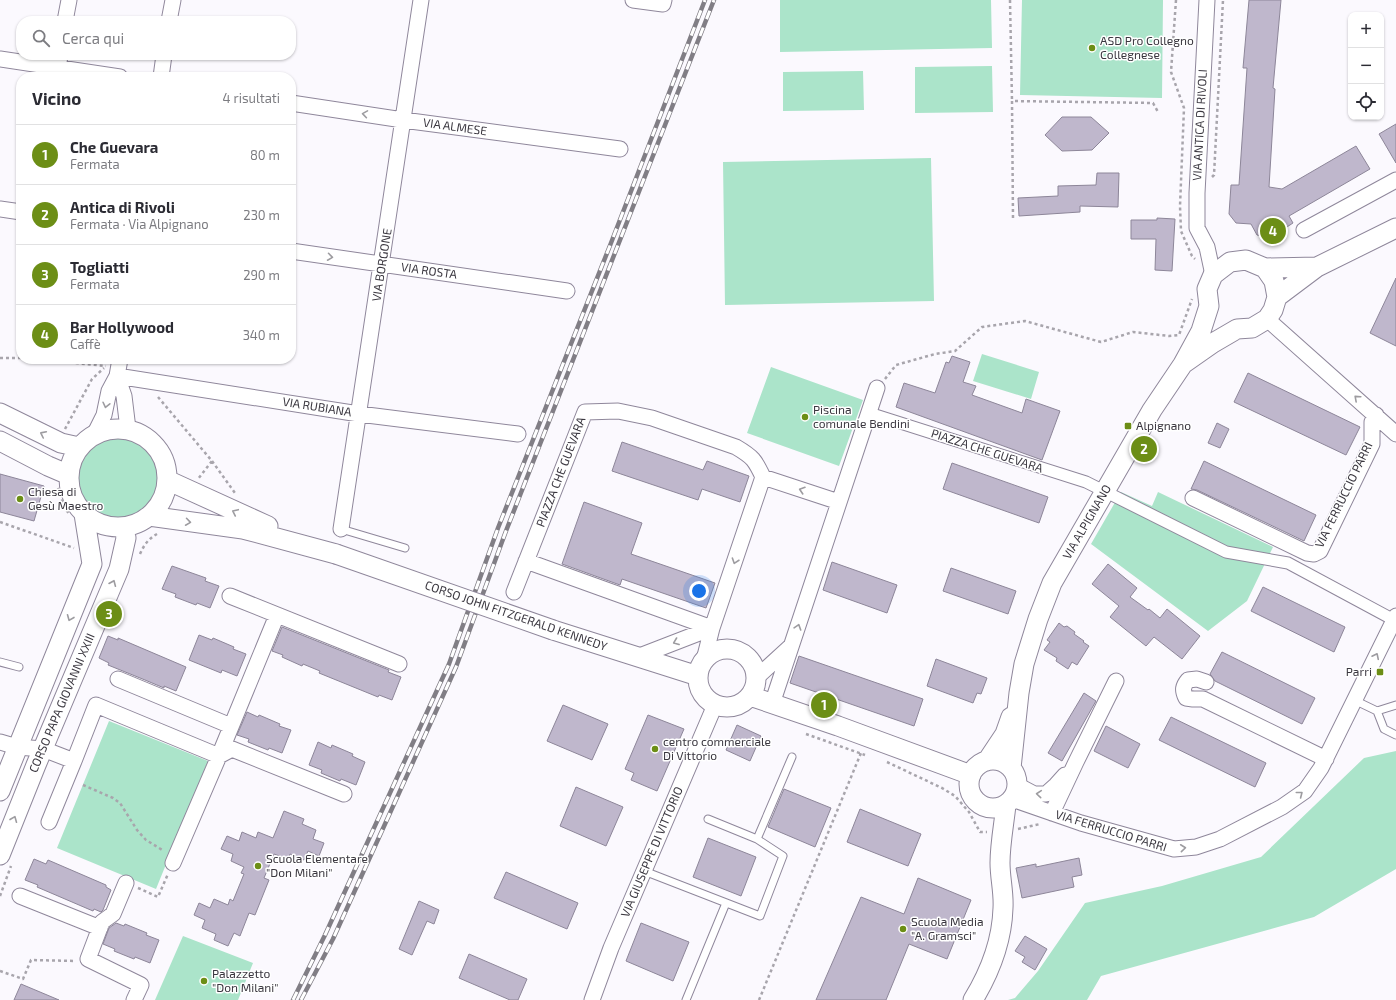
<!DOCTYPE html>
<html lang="it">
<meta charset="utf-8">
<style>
:root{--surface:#fff;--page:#f7f7f7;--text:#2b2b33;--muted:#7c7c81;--line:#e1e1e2;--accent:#6c8e16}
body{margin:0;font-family:"Exo 2",sans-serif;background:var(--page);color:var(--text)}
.controls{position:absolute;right:12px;top:12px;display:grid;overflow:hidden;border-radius:8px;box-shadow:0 1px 3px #0004}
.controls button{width:36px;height:36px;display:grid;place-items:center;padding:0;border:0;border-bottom:1px solid var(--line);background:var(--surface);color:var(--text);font:20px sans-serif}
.you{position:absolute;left:699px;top:591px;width:14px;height:14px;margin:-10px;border:3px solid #fff;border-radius:50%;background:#1a73e8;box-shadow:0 0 0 6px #1a73e833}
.badge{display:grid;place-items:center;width:26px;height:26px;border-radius:50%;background:var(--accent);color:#fff;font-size:13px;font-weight:700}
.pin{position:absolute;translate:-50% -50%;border:2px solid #fff;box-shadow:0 1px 4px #0006}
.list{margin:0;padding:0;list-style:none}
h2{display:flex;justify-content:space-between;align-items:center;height:52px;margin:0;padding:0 16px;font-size:17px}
h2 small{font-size:13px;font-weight:400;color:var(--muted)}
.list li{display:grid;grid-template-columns:26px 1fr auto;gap:12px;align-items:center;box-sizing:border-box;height:60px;padding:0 16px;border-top:1px solid var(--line)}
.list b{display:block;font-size:15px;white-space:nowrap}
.list p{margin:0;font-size:13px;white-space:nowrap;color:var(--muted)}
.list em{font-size:13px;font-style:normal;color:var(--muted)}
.icon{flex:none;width:22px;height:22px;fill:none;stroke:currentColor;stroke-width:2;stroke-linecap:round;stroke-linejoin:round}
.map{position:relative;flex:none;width:1396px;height:1000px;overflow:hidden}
.search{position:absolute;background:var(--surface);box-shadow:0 1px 3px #0004;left:16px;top:16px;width:280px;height:44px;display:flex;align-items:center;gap:10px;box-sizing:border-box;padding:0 14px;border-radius:16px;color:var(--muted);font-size:15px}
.panel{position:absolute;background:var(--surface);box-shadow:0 1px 3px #0004;left:16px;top:72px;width:280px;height:292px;border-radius:16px}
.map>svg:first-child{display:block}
.green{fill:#abe4ca}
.building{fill:#bfb7cc;stroke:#8d8699}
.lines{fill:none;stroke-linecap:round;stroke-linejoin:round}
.service-casing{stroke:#8f879b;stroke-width:9}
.pedestrian-casing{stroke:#8f879b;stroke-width:13}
.minor-casing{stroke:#8f879b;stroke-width:17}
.tertiary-casing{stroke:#8f879b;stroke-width:21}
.path{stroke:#a8a5ac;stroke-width:2.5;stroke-dasharray:3 3;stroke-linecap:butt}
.service{stroke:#fff;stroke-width:7}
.pedestrian{stroke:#fff;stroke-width:11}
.minor{stroke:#fff;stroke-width:15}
.tertiary{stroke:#fff;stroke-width:19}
.rail-casing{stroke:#817e85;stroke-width:4.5}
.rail{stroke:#fff;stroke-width:3;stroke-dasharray:9;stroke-linecap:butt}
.tertiary-bridge-casing{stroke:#8f879b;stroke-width:21;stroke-linecap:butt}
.tertiary-bridge{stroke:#fff;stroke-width:19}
.oneway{stroke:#9d9ca0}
.poi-dot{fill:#6c8e16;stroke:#fff;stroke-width:1.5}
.labels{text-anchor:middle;stroke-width:3;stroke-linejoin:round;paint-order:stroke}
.poi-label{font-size:12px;fill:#3b3840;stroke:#fff;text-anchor:start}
.street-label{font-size:12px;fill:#3b3840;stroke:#fff}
</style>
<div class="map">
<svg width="1396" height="1000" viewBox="0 0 1396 1000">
<rect width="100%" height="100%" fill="#fbf9fe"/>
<path class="green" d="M780 0H991L992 48 780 52Z
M1022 0H1163L1162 98 1020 95Z
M992 66 993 112 915 113V67Z
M863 71 864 110 783 111V72Z
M931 158 934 301 725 305 723 162Z
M982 354 1039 372 1031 399 973 381Z
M771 367 863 400 839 466 747 433Z
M76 479a41 41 0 1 1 82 0a41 41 0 1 1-82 0Z
M1121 492 1152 506 1158 492 1273 547 1247 601 1208 631 1091 544Z
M109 721 208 761 156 889 57 848Z
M1396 751V869L1314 917 1101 976 1087 1000H1008L1015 998 1038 971 1085 903 1162 886 1261 857 1364 758Z
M183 936 253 963 238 1000H155Z"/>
<path class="building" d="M1249 0H1281L1273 88 1275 89 1269 187 1282 189 1356 146 1370 169 1289 216 1293 223 1270 238 1257 235 1251 224 1236 223 1229 214 1231 185H1239L1247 68H1243Z
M1062 117H1091L1109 133 1092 150 1062 151 1045 135Z
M1396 124V163L1379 134Z
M1097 173H1119L1118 207 1080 206V212L1019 216 1018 198 1058 196V186L1096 185Z
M1157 218 1175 219 1172 271 1155 270 1156 239H1131V220H1157Z
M1396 278V346L1370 333Z
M952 356 970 362 963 382 976 386 972 395 1022 413 1026 399 1060 411 1042 460 896 407 904 383 935 393 946 362 949 363Z
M1248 373 1360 427 1346 455 1234 402Z
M1217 423 1229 429 1220 448 1208 443Z
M622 442 703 470 707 461 749 476 740 502 702 489 698 500 612 471Z
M1204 461 1316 515 1304 541 1197 490 1191 489Z
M952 463 1048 497 1039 523 943 489Z
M0 474 44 486 34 521 0 512Z
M584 502 642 523 631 554 715 583 706 608 622 579 620 585 562 564Z
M832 562 897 585 887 613 823 590Z
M1108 564 1137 588 1130 597 1148 610 1149 609 1160 618 1167 609 1200 636 1182 659 1154 637 1146 646 1110 617 1119 606 1092 584Z
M172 566 206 578 205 581 219 586 210 608 197 603 196 605 175 597 176 594 162 589Z
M951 568 1016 591 1008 614 943 591Z
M1263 587 1345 627 1334 652 1251 611Z
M1059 623 1064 627 1067 626 1075 632 1074 634 1084 641 1083 642 1089 646 1077 665 1072 662 1068 669 1056 661 1057 658 1044 650 1050 642 1047 640Z
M282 627 389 670 388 672 401 677 392 700 379 695 378 697 319 673 320 671 303 664 302 666 282 657 283 655 272 651Z
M199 635 212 640 213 638 234 647 233 649 246 654 237 676 222 670 221 673 189 660Z
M108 636 118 640V638L186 667 176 691 164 686V688L145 680 108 665 109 663 99 658Z
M1222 652 1315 698 1302 724 1215 681 1210 674Z
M799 656 923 699 914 726 790 683Z
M936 659 987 678 981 694 977 693 973 703 927 686Z
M1084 693 1096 701 1062 761 1048 753Z
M563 705 608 724 592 760 547 741Z
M247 712 258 717 259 715 280 724 279 726 291 730 282 753 269 748 268 750 248 742 249 739 237 735Z
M648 715 684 729 657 791 631 780 634 773 625 769Z
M1171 717 1266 763 1255 787 1159 740Z
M737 725 761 736 750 761 726 750Z
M1106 726 1140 744 1128 768 1094 751Z
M318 742 331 748 332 745 353 754 352 756 365 762 356 785 341 779 340 781 321 773 322 770 309 765Z
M576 787 623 807 606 846 560 826Z
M784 789 831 808 815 847 768 827Z
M860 809 921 834 908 866 847 842Z
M284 811 304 819 302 824 316 830 313 839 324 843 319 856 308 851 304 860 290 854 288 859 274 854 264 878 269 880 255 915 249 913 240 936 234 933 228 946 214 940 216 934 202 928 205 920 194 915 199 903 210 908 214 899 228 905 230 899 233 901 244 874 241 873 244 867 231 861 233 854 221 849 227 836 239 841 242 832 256 838 258 832 273 838Z
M708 838 756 857 741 896 693 877Z
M1079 858 1082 875 1072 877 1074 887 1022 898 1016 868 1036 864V867Z
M34 859 46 864 48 860 106 885V887L111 890 103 910 101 912 94 909 93 911 37 887 38 885 25 880Z
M506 872 578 903 567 929 494 898Z
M918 878 971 900 947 959 909 944 886 1000H816L861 897 904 914Z
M419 901 439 910 434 924 427 921 412 955 399 949Z
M116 923 124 926 125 924 147 933 146 935 159 940 150 963 135 957 134 959 114 951 115 949 103 944 109 928Z
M641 923 689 942 673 981 626 961Z
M1025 936 1047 949 1035 970 1022 962 1025 957 1015 951Z
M469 954 527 979 518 1000H510L459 978Z
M21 984 59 1000H14Z"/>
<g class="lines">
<defs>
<path id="service" d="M341 529 405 548
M0 662 19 667
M1354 700 1377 711 1384 729 1396 735
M1377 711 1396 705
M708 819 757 839 792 757
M644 871 760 916 783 856 757 839
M686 1000 726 903"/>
<path id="pedestrian" d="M869 413 1086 482 1226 552 1288 563 1394 620"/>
<path id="minor" d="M633 0 663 4 664 0
M1207 0 1197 193V228L1207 247 1213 275
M65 21 69 0
M169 21 173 0
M0 59 120 77
M57 77 60 55
M161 77 164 55
M291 103 403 120 620 149
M0 209 21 212
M1304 230 1396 180
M291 251 567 291
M1267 319 1396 434
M117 376 359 414 518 434
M117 376 124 396 128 429
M95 433 104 415 109 391 117 376 120 359
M1193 498 1307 553 1314 554 1320 551 1372 444V422L1376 415
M341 529 421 0
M526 561 712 628
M514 592 585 412 618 411 652 418 736 447C753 457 755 460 763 477
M230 596 399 664
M637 657 712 628
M704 660 712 628 763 477 839 502
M118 679 231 726
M755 679 791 646
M1206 682 1197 679 1188 680C1183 686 1182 690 1186 698L1193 699H1203L1326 759
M772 704 877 388
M0 742 17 747 43 749 74 761 96 705 219 756 173 863
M219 756 277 615
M219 756 232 749 344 794
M1017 785 1034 794H1046L1056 785 1065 775
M1012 799 1081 823 1174 849 1196 847 1220 839 1282 807 1305 791 1321 768 1396 616
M1052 813 1076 762 1116 681
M49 822 74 761
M126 883 113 914 102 922 88 959 141 985 134 1000
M20 896 100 928
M592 1000 611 948 715 705"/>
<path id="tertiary" d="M1265 268 1317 267
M1277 297 1317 267 1396 228
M0 413 61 443 79 447
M69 478a49 49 0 1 1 98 0a49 49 0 1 1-98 0Z
M0 441 48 466 69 475
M167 480 268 526
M149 516 243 529 336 554
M553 630 698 676
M698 678a29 29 0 1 1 58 0a29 29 0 1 1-58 0Z
M750 696 838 726 971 775
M969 784a24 24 0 1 1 48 0a24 24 0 1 1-48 0Z
M987 761 1005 734 1011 717
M1011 768 1019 693 1024 664 1038 619 1052 583 1152 410 1183 364 1201 331 1209 306 1207 289 1213 275 1230 262 1246 260 1265 268 1274 281 1277 297 1273 310 1267 319 1252 328 1237 329 1213 343 1183 364
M0 791 92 564 84 514
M0 855 36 765 119 569 126 538 124 527
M973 1000C990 972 1002 942 1003 908 1004 893 1000 878 1000 863 1000 844 1004 824 1006 805"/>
</defs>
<use href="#service" class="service-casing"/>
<use href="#pedestrian" class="pedestrian-casing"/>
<use href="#minor" class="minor-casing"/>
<use href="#tertiary" class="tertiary-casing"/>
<path class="path" d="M1010 0 1012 101
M1176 0 1171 72 1184 108 1180 206 1181 231 1192 256 1195 259
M1212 177 1214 175 1223 0
M1013 218 1012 101 1153 103 1158 112
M0 358H21
M34 359 106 366
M885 379 896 365 935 354 955 351 982 327 1025 321 1101 342 1133 332 1169 336 1179 335 1192 299
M158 397 212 461 198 479
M65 429 92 379 104 368
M212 461 235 493
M58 488 64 506 69 514
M0 522 74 548
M140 554C144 545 148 539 157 534
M806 734 865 755
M887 762 942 788 955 796 969 812 980 832H987
M83 785 113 798 120 803 137 830 146 840 164 851
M1018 829 1040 824
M138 888 158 897 168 874
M0 896 11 866
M0 971 23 979 31 960 76 961
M759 1000 861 753"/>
<use href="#service" class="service"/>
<use href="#pedestrian" class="pedestrian"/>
<use href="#minor" class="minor"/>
<use href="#tertiary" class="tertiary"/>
<defs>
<path id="rail" d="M293 1000 325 935 449 664 498 528 611 243 705 0
M301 1000 333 939 456 667 506 531 714 0"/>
</defs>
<use href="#rail" class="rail-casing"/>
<use href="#rail" class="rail"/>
<defs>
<path id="tertiary-bridge" d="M336 554 553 630"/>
</defs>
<use href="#tertiary-bridge" class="tertiary-bridge-casing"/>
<use href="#tertiary-bridge" class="tertiary-bridge"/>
</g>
<defs><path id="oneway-chevron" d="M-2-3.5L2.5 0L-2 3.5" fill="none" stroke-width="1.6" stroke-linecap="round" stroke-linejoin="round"/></defs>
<g class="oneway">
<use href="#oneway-chevron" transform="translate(365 114) rotate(-171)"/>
<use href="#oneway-chevron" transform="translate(330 257) rotate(8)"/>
<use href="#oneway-chevron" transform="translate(1357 398) rotate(-138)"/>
<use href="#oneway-chevron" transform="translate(106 405) rotate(103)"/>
<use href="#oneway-chevron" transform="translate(43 434) rotate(-154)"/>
<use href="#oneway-chevron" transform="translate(802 490) rotate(-162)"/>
<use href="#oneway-chevron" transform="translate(235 512) rotate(-155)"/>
<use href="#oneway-chevron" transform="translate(188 522) rotate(8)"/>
<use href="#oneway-chevron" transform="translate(735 561) rotate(109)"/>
<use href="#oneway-chevron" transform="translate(113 583) rotate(-67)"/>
<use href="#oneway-chevron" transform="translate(70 618) rotate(112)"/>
<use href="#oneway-chevron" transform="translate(798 627) rotate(-72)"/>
<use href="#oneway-chevron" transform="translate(676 642) rotate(159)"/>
<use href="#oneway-chevron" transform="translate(1376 656) rotate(-64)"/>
<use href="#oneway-chevron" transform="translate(1039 794) rotate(-175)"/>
<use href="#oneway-chevron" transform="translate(1300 794) rotate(-38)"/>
<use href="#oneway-chevron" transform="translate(14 819) rotate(-68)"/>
<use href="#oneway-chevron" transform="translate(1183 848) rotate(-6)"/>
</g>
<g class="poi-dot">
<circle cx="1092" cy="48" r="4"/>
<circle cx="805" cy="417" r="4"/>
<rect x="1124" y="422" width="8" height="8" rx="2"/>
<circle cx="20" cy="499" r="4"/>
<rect x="1376" y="668" width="8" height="8" rx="2"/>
<circle cx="655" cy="749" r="4"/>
<circle cx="258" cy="866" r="4"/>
<circle cx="903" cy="929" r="4"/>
<circle cx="204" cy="981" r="4"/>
</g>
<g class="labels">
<g class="poi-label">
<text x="1100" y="45">ASD Pro Collegno<tspan x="1100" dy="14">Collegnese</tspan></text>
<text x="813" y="414">Piscina<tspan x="813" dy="14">comunale Bendini</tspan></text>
<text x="1136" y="430">Alpignano</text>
<text x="28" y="496">Chiesa di<tspan x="28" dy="14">Gesù Maestro</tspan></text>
<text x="1372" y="676" text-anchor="end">Parri</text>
<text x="663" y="746">centro commerciale<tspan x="663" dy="14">Di Vittorio</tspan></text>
<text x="266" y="863">Scuola Elementare<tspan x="266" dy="14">"Don Milani"</tspan></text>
<text x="911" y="926">Scuola Media<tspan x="911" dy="14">"A. Gramsci"</tspan></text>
<text x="212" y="978">Palazzetto<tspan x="212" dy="14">"Don Milani"</tspan></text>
</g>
<g class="street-label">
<text transform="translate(1200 125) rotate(-87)" y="4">VIA ANTICA DI RIVOLI</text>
<text transform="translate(455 127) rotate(8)" y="4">VIA ALMESE</text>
<text transform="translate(382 265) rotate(-81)" y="4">VIA BORGONE</text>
<text transform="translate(429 271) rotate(8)" y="4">VIA ROSTA</text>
<text transform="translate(317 407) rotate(9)" y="4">VIA RUBIANA</text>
<text transform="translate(987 451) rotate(18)" y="4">PIAZZA CHE GUEVARA</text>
<text transform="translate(561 472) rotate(-69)" y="4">PIAZZA CHE GUEVARA</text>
<text transform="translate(1344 495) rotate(-64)" y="4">VIA FERRUCCIO PARRI</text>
<text transform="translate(1087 522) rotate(-60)" y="4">VIA ALPIGNANO</text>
<text transform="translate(516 616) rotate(19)" y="4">CORSO JOHN FITZGERALD KENNEDY</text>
<text transform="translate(62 703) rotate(-67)" y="4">CORSO PAPA GIOVANNI XXIII</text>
<text transform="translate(1111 831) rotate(17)" y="4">VIA FERRUCCIO PARRI</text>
<text transform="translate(652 852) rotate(-67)" y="4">VIA GIUSEPPE DI VITTORIO</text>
</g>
</g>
</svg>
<div class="controls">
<button>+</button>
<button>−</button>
<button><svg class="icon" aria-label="locate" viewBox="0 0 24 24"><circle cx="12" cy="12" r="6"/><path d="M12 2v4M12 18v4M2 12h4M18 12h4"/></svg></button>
</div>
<div class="you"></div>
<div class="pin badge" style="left:824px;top:705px">1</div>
<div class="pin badge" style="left:1144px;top:449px">2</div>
<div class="pin badge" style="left:109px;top:614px">3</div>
<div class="pin badge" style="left:1273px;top:231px">4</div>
<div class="search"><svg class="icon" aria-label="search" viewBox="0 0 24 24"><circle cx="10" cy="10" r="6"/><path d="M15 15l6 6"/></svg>Cerca qui</div>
<section class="panel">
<h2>Vicino<small>4 risultati</small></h2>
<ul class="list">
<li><span class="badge">1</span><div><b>Che Guevara</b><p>Fermata</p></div><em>80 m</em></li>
<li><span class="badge">2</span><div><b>Antica di Rivoli</b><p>Fermata · Via Alpignano</p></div><em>230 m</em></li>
<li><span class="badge">3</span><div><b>Togliatti</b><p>Fermata</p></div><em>290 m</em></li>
<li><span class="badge">4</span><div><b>Bar Hollywood</b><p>Caffè</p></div><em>340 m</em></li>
</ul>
</section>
</div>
